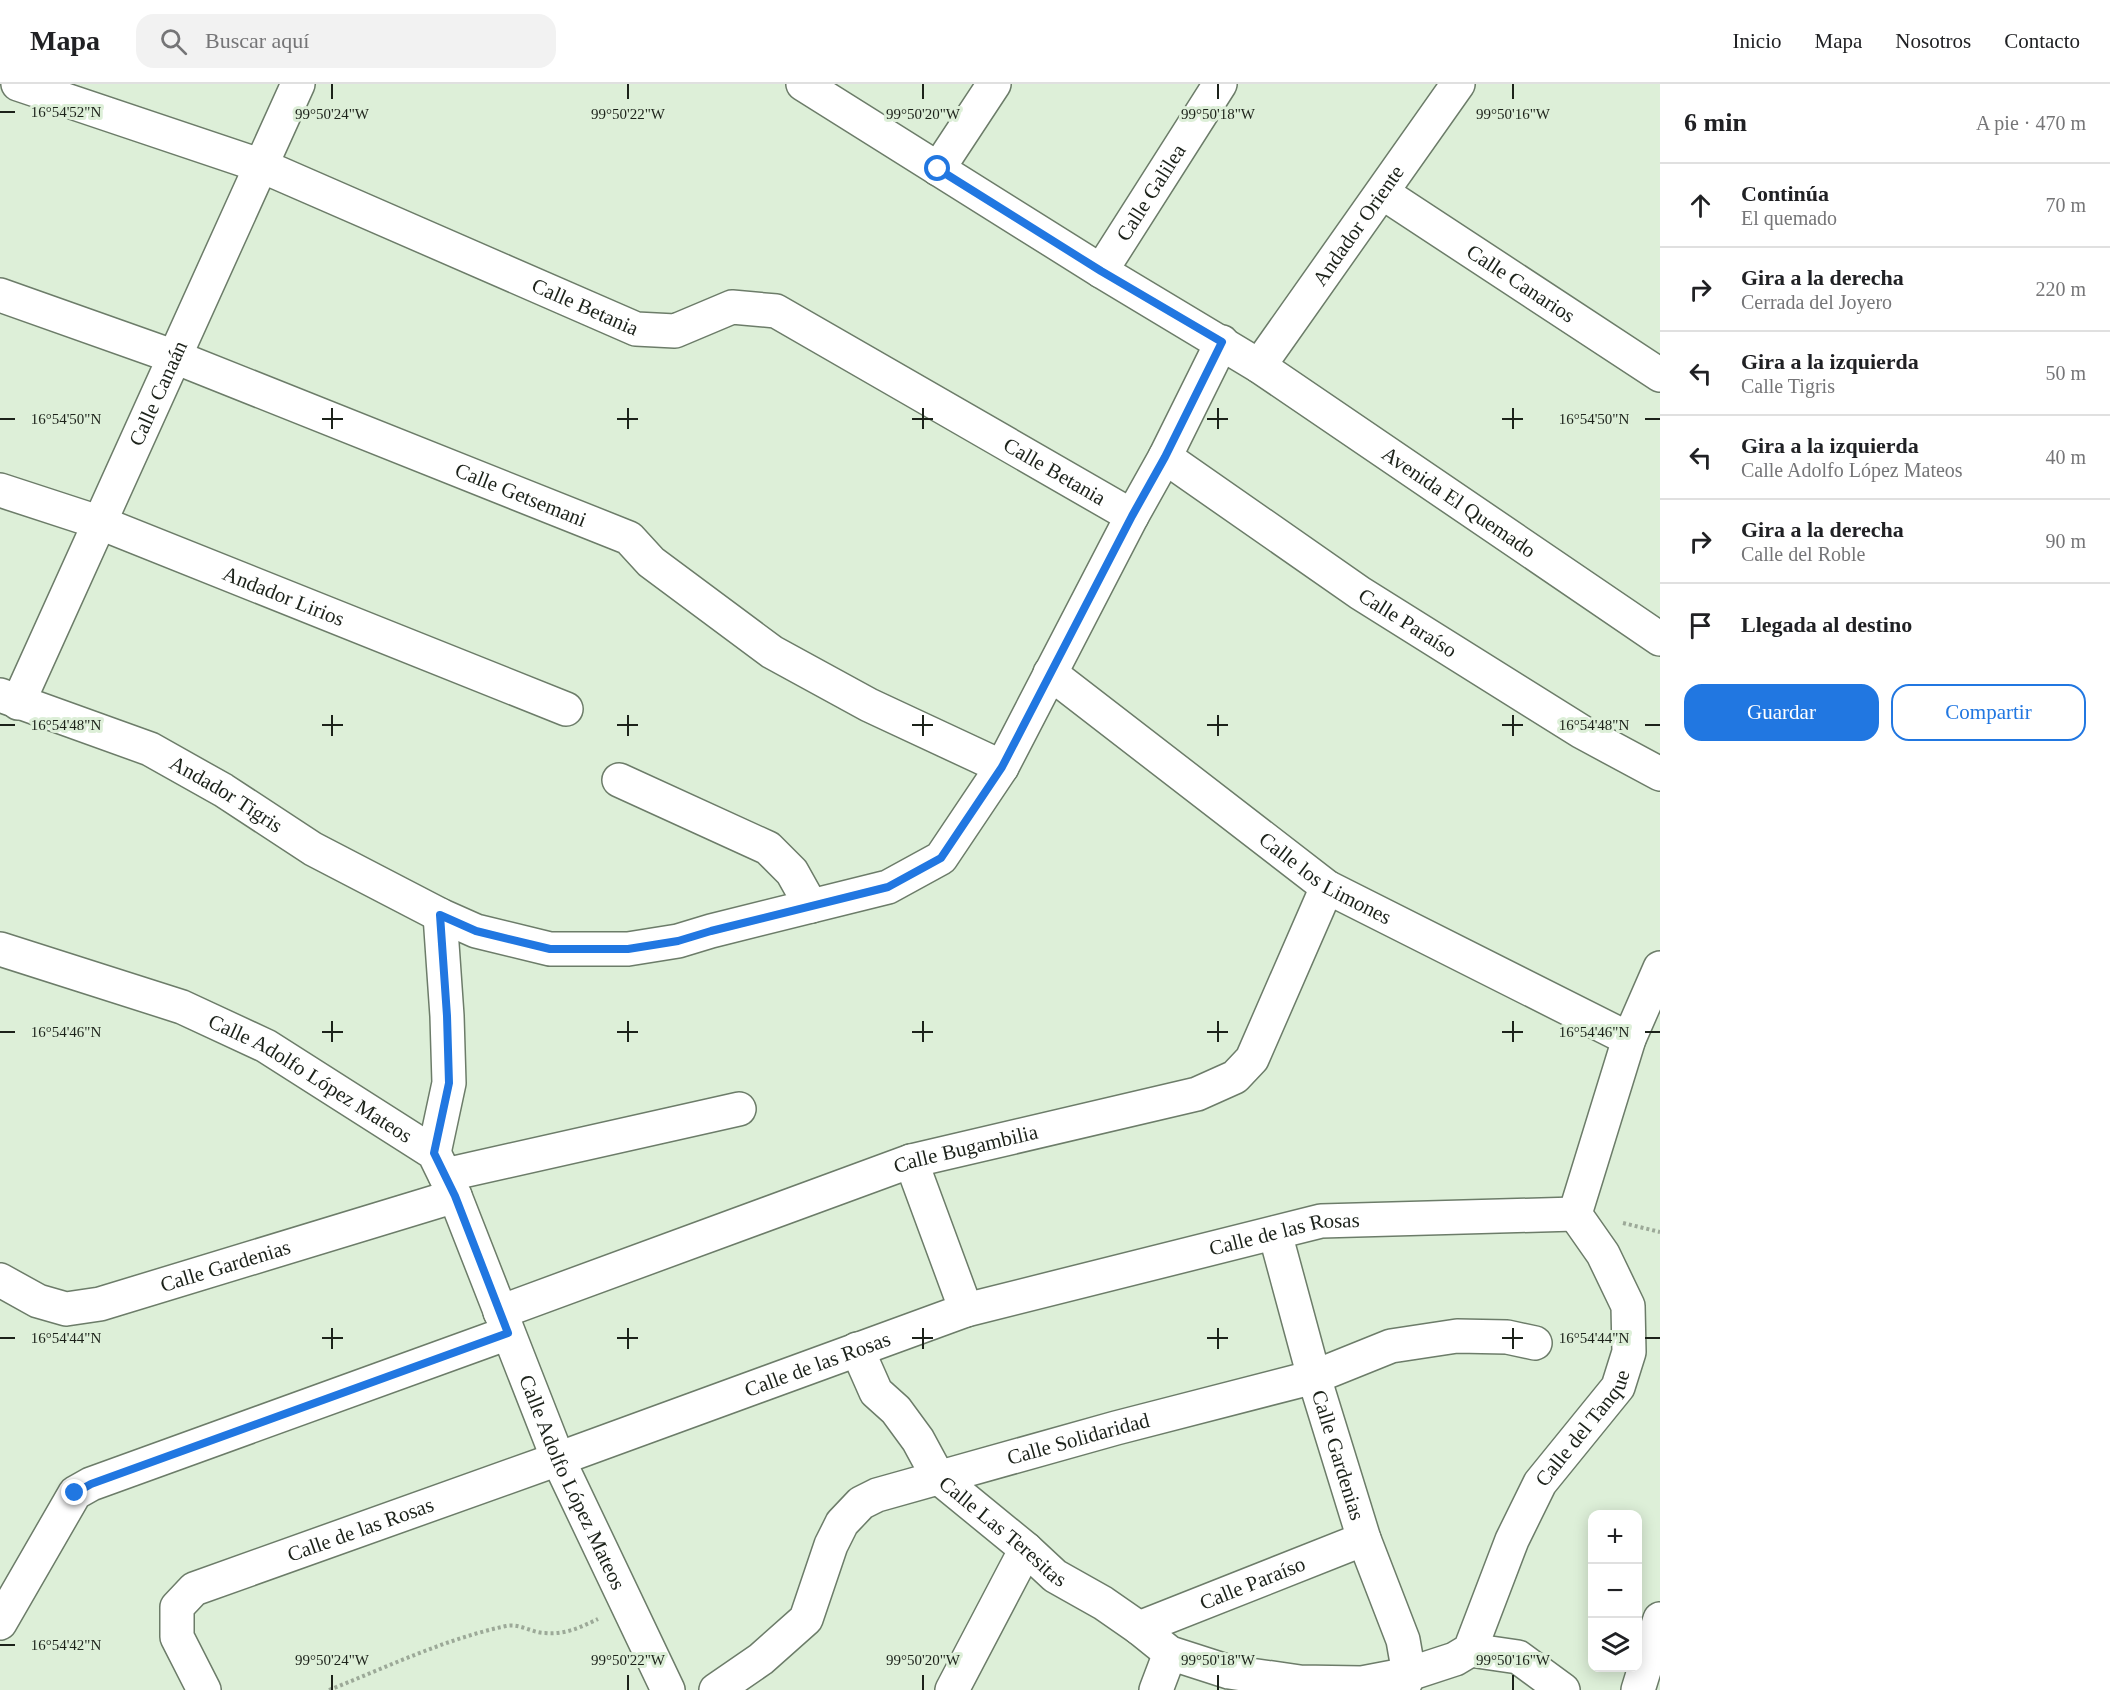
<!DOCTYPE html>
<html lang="es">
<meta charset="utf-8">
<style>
:root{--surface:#fff;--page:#f2f2f2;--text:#202124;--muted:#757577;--line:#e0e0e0;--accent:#2177e1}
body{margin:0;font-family:Georgia,serif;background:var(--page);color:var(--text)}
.controls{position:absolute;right:18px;bottom:18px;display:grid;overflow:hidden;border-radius:12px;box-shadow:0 3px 15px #0003}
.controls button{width:54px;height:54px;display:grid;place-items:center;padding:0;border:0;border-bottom:2px solid var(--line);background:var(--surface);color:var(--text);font:30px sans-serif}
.stop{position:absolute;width:18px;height:18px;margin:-14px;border:4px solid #2177e1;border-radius:50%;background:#fff}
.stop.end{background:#2177e1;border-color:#fff;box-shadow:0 2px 6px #0008}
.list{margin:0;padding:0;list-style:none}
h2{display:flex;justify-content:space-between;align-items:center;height:78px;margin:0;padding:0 24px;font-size:26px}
h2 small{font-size:20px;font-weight:400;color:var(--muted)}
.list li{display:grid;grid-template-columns:39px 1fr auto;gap:18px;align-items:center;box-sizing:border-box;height:84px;padding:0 24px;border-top:2px solid var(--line)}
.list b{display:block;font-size:22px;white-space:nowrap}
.list p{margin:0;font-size:20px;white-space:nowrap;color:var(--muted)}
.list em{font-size:20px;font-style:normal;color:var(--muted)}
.actions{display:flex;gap:12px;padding:18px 24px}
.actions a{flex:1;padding:14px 0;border:2px solid var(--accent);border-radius:18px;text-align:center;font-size:21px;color:var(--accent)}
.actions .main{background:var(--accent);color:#fff}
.icon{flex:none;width:33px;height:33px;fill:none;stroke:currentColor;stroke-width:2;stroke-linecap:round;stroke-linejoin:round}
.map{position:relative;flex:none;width:1660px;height:1606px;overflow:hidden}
header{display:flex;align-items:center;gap:36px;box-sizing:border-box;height:84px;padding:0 30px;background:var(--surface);border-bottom:2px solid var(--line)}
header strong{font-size:28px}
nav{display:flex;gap:33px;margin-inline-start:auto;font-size:21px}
.search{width:420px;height:54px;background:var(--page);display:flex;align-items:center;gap:15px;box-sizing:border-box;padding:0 21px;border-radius:18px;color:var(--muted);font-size:22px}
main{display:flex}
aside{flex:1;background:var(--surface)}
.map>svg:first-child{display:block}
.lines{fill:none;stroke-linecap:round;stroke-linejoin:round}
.minor-casing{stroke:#6c7c69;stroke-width:36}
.path{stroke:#9ca998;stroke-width:4;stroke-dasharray:3 3;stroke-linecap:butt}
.minor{stroke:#fff;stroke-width:33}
.route{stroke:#2177e1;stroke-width:8}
.ticks{fill:none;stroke:#1c221a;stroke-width:2}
.labels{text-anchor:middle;stroke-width:6;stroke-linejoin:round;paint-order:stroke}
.street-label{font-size:21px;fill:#1c221a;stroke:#ddefd8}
.ticks-label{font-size:15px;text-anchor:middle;fill:#1c221a;stroke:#ddefd8;stroke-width:6;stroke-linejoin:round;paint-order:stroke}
</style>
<header>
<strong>Mapa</strong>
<div class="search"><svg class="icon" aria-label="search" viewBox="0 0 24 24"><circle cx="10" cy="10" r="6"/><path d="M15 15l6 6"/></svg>Buscar aquí</div>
<nav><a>Inicio</a><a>Mapa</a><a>Nosotros</a><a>Contacto</a></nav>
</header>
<main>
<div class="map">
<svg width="1660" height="1606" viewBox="0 0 1660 1606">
<rect width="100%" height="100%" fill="#ddefd8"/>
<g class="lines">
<defs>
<g id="minor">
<path id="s1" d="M18 0 262 82 636 245 675 247 732 223 776 227 1132 432"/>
<path id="s2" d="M803 0 1101 187 1259 282 1660 555"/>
<path d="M938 85 994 0"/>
<path id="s3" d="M1383 109 1660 291"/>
<path id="s4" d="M1101 187 1220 0"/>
<path id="s5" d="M0 211 175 273 629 454 651 478 772 568 869 621 1002 683"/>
<path id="s6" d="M1259 282 1458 0"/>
<path id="s7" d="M1165 373 1360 509 1582 648 1660 690"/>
<path id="s8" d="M0 406 98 438 566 625"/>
<path id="s9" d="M1050 589 1327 803 1629 955"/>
<path id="s10" d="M0 611 150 665 223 706 313 765 440 831 476 847 550 865H628L678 857 711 847 888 803 941 774 1002 683 1132 432 1165 373 1222 258"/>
<path id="s11" d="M18 619 298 0"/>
<path d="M619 696 768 764 792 788 811 822"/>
<path id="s12" d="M0 865 182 923 266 962 434 1069 455 1112 558 1375 668 1606"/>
<path d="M434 1069 449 999 447 932 440 831"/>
<path d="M911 1077 966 1226"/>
<path d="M445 1091 739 1025"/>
<path id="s13" d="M1275 1149 1314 1293 1364 1455 1403 1556 1409 1590 1402 1606"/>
<path id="s14" d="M0 1196 38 1217 66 1225 100 1220 455 1112"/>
<path id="s15" d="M500 1228 911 1077 1197 1010 1235 993 1252 975 1327 803"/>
<path id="s16" d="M857 1265 876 1308 896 1326 918 1356 938 1393 1026 1465 1055 1492 1103 1519 1139 1544 1170 1569 1229 1588 1300 1598 1362 1599 1409 1590 1455 1575 1470 1566 1512 1456 1540 1399 1618 1303 1629 1268 1628 1222 1603 1170 1575 1130 1629 955 1660 884"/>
<path d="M0 1539 75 1409 91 1400 508 1249"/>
<path id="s17" d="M1139 1544 1364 1455"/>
<path d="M1470 1566 1518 1573 1563 1606"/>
<path id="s18" d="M204 1606 177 1553V1523L194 1505 558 1375 966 1226 1321 1137 1575 1130"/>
<path id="s19" d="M716 1606 761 1575 806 1535 831 1461 842 1439 861 1419 877 1411 1116 1344 1314 1293 1391 1262 1457 1252 1507 1253 1535 1259"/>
<path d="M952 1606 1026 1465"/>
<path d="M1156 1606 1170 1569"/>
<path d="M1638 1606 1660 1535"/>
</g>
</defs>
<use href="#minor" class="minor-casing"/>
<path class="path" d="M1623 1139 1660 1148
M329 1606C387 1583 445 1555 506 1542 520 1539 532 1549 545 1549 565 1551 581 1543 598 1535"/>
<use href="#minor" class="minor"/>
</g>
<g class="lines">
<path class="route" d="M75 1409 91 1400 508 1249 455 1112 434 1069 449 999 447 932 440 831 476 847 550 865H628L678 857 711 847 888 803 941 774 1002 683 1132 432 1165 373 1222 258 1101 187 938 85"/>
</g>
<path class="ticks" d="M332 0V15M628 0V15M923 0V15M1218 0V15M1513 0V15M0 28H15M332 324V345M628 324V345M923 324V345M1218 324V345M1513 324V345M0 335H15M322 335H343M617 335H638M912 335H933M1207 335H1228M1502 335H1523M1645 335H1660M332 631V652M628 631V652M923 631V652M1218 631V652M1513 631V652M0 641H15M322 641H343M617 641H638M912 641H933M1207 641H1228M1502 641H1523M1645 641H1660M332 937V958M628 937V958M923 937V958M1218 937V958M1513 937V958M0 948H15M322 948H343M617 948H638M912 948H933M1207 948H1228M1502 948H1523M1645 948H1660M332 1244V1265M628 1244V1265M923 1244V1265M1218 1244V1265M1513 1244V1265M0 1254H15M322 1254H343M617 1254H638M912 1254H933M1207 1254H1228M1502 1254H1523M1645 1254H1660M0 1561H15M332 1591V1606M628 1591V1606M923 1591V1606M1218 1591V1606M1513 1591V1606"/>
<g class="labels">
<g class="street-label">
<text dy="7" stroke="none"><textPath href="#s4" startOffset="93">Calle Galilea</textPath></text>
<text dy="7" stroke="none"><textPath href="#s6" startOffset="172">Andador Oriente</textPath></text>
<text dy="7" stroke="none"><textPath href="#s3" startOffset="165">Calle Canarios</textPath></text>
<text dy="7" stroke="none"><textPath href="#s1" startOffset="610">Calle Betania</textPath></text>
<text dy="7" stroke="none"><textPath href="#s11" startOffset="340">Calle Canaán</textPath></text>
<text dy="7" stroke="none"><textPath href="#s1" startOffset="1132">Calle Betania</textPath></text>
<text dy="7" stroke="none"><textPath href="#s5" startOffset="558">Calle Getsemani</textPath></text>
<text dy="7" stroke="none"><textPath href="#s2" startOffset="778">Avenida El Quemado</textPath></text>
<text dy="7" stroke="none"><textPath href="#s8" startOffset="303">Andador Lirios</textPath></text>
<text dy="7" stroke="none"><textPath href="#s7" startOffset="294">Calle Paraíso</textPath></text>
<text dy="7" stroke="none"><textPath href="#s10" startOffset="248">Andador Tigris</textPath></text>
<text dy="7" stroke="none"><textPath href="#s9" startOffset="344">Calle los Limones</textPath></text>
<text dy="7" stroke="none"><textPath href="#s12" startOffset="338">Calle Adolfo López Mateos</textPath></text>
<text dy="7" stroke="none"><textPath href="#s15" startOffset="494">Calle Bugambilia</textPath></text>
<text dy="7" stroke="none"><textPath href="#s18" startOffset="1263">Calle de las Rosas</textPath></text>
<text dy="7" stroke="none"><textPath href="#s14" startOffset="238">Calle Gardenias</textPath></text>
<text dy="7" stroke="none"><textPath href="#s18" startOffset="777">Calle de las Rosas</textPath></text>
<text dy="7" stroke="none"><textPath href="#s16" startOffset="1006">Calle del Tanque</textPath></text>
<text dy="7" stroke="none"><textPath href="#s19" startOffset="472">Calle Solidaridad</textPath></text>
<text dy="7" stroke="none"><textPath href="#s13" startOffset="231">Calle Gardenias</textPath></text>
<text dy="7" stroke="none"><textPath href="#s12" startOffset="840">Calle Adolfo López Mateos</textPath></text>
<text dy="7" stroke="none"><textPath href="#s18" startOffset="291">Calle de las Rosas</textPath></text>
<text dy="7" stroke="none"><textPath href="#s16" startOffset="238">Calle Las Teresitas</textPath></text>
<text dy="7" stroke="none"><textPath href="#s17" startOffset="122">Calle Paraíso</textPath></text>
</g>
</g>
<g class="ticks-label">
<text x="66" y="33">16°54'52"N</text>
<text x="332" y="35">99°50'24"W</text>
<text x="628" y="35">99°50'22"W</text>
<text x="923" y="35">99°50'20"W</text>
<text x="1218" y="35">99°50'18"W</text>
<text x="1513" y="35">99°50'16"W</text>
<text x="66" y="340">16°54'50"N</text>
<text x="1594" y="340">16°54'50"N</text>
<text x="66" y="646">16°54'48"N</text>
<text x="1594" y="646">16°54'48"N</text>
<text x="66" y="953">16°54'46"N</text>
<text x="1594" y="953">16°54'46"N</text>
<text x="66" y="1259">16°54'44"N</text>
<text x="1594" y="1259">16°54'44"N</text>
<text x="66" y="1566">16°54'42"N</text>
<text x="332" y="1581">99°50'24"W</text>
<text x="628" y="1581">99°50'22"W</text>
<text x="923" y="1581">99°50'20"W</text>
<text x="1218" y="1581">99°50'18"W</text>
<text x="1513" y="1581">99°50'16"W</text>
</g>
</svg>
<div class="controls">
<button>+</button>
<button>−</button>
<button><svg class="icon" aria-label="layers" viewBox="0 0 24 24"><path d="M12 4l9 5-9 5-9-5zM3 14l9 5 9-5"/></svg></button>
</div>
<div class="stop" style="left:938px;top:85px"></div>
<div class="stop end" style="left:75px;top:1409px"></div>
</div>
<aside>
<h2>6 min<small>A pie · 470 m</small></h2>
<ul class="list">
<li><svg class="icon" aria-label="ahead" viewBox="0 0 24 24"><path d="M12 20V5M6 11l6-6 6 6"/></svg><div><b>Continúa</b><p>El quemado</p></div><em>70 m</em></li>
<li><svg class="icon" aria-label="right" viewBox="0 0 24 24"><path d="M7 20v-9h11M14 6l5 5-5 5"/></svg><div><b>Gira a la derecha</b><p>Cerrada del Joyero</p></div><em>220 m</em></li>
<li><svg class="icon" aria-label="left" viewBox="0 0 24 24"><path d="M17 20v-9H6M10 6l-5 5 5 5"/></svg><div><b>Gira a la izquierda</b><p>Calle Tigris</p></div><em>50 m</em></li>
<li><svg class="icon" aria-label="left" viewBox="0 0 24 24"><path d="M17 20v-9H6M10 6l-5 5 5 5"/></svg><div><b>Gira a la izquierda</b><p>Calle Adolfo López Mateos</p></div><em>40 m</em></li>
<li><svg class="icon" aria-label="right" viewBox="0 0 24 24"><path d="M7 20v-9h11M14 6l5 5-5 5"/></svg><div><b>Gira a la derecha</b><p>Calle del Roble</p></div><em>90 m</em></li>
<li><svg class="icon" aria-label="arrive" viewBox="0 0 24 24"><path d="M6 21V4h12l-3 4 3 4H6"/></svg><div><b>Llegada al destino</b></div></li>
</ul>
<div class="actions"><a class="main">Guardar</a><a>Compartir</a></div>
</aside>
</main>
